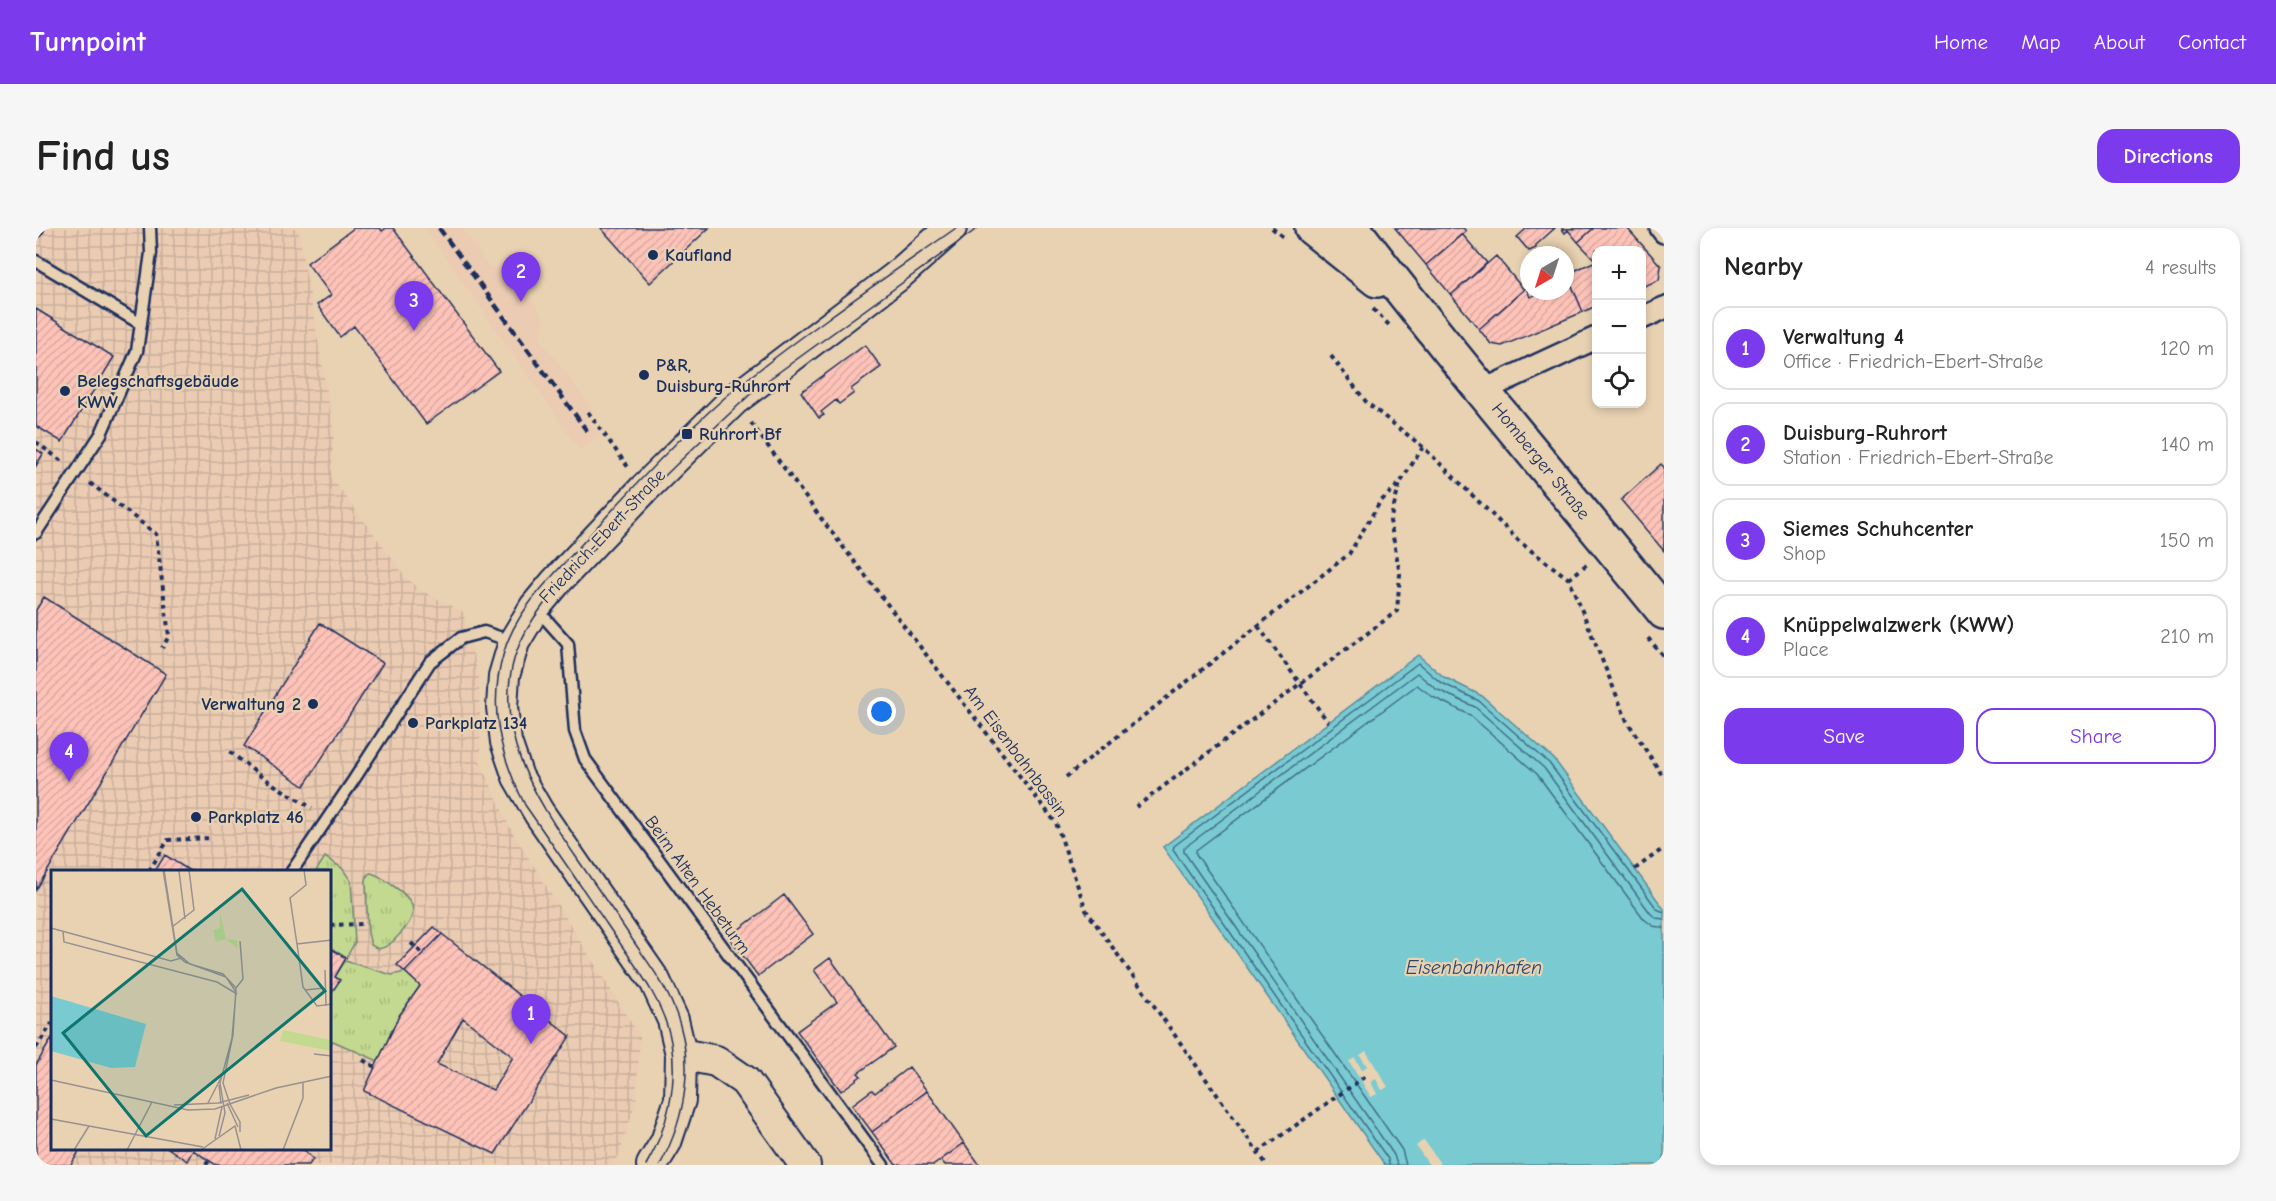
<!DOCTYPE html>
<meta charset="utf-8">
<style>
:root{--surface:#fff;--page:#f6f6f6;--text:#222;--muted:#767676;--line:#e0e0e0;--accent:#7c3aed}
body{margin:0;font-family:"Comic Neue",sans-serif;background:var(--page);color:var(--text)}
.controls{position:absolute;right:18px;top:18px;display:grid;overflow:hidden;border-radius:12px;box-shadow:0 3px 9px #0003}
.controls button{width:54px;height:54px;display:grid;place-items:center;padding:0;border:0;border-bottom:2px solid var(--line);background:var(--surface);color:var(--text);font:30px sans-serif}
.compass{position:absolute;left:1484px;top:18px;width:54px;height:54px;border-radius:50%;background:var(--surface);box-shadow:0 3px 9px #0003;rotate:219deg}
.you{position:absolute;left:846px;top:484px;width:21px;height:21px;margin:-15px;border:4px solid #fff;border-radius:50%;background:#1a73e8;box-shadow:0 0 0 9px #1a73e833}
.badge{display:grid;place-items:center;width:39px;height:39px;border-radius:50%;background:var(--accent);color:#fff;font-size:20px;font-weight:700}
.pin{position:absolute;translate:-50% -50px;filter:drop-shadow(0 2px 3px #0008)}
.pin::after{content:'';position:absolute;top:32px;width:21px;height:18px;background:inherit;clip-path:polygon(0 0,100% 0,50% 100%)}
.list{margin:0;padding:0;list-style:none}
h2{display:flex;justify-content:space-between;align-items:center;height:78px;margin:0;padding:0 24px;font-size:26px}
h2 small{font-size:20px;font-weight:400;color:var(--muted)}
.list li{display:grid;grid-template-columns:39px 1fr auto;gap:18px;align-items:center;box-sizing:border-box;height:84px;margin:0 12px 12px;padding:0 12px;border:2px solid var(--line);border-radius:18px}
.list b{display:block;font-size:22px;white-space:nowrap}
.list p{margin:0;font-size:20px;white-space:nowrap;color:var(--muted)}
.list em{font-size:20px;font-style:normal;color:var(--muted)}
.actions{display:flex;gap:12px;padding:18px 24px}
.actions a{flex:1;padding:14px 0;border:2px solid var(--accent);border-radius:18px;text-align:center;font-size:21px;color:var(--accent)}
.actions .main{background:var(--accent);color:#fff}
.icon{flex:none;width:33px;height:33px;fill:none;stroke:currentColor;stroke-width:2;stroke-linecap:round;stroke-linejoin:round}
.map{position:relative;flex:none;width:1628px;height:937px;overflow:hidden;border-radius:18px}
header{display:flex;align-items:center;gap:36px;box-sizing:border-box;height:84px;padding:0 30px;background:var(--accent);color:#fff}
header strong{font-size:28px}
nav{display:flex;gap:33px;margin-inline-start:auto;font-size:21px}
.intro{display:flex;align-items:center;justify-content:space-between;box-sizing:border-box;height:144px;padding:0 36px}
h1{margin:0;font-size:42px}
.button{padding:15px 27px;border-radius:18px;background:var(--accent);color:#fff;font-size:21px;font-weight:700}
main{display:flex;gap:36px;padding:0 36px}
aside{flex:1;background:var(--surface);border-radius:18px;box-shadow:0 3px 9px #0003}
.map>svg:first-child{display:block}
.built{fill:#ebcbb2}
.industrial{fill:url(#industrial-grid);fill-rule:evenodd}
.grass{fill:url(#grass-tufts);stroke:#6f8476;stroke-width:1.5}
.water{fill:#7acbd1;stroke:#548da3;stroke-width:1.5}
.pier{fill:#e9d2b2}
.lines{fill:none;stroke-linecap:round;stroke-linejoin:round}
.shore{stroke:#416d8c;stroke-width:1.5}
.building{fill:url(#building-hatch);stroke:#1b2f5e;stroke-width:1.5;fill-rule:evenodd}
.lane-casing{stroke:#1b2f5e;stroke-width:15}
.street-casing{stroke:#1b2f5e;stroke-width:26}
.secondary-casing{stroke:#1b2f5e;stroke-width:34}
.primary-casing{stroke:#1b2f5e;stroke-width:38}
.path{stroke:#1b2f5e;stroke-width:4;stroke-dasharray:4.5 4.5;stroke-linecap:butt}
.lane{stroke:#e9d2b2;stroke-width:10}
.street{stroke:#e9d2b2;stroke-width:21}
.secondary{stroke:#e9d2b2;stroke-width:30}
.primary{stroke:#e9d2b2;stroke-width:33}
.tram{stroke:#1b2f5e;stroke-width:1.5}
.rail{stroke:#1b2f5e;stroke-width:4.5;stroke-dasharray:9 4.5;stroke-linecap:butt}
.poi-dot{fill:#1b2f5e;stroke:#e9d2b2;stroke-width:2}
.labels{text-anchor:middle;stroke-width:4.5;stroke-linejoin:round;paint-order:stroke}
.poi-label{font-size:18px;font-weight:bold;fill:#1b2f5e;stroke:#e9d2b2;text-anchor:start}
.street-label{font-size:18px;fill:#1b2f5e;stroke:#e9d2b2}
.water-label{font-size:20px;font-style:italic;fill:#29466f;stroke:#e9d2b2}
.inset-road{fill:none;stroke:#979190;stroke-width:1.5}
.view{fill:#0f766e;fill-opacity:0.15;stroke:#0f766e;stroke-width:3}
.inset-edge{fill:none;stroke:#1b2f5e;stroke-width:3}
</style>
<header>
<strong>Turnpoint</strong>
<nav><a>Home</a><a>Map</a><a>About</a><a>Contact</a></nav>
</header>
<div class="intro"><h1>Find us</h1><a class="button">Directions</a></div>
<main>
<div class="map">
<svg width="1628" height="937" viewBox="0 0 1628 937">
<defs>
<pattern id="industrial-grid" width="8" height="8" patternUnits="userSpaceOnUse" patternTransform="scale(1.5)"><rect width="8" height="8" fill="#ebcbb2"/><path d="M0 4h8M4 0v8" fill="none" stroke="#c9af9c"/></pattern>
<pattern id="grass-tufts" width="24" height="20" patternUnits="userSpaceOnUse" patternTransform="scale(1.5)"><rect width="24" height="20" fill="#c3d98f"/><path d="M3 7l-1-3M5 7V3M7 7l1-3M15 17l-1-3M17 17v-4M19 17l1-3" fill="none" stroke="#a7bb7e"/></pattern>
<pattern id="building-hatch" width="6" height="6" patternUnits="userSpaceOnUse" patternTransform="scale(1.5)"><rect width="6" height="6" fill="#fec3b8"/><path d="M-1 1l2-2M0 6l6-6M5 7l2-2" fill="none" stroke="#d9a8a1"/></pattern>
</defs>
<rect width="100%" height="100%" fill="#e9d2b2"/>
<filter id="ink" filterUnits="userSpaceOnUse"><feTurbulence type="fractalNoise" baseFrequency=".0167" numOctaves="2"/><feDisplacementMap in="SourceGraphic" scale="12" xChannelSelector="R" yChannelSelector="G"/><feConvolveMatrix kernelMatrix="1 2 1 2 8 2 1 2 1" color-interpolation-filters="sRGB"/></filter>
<g filter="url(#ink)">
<path class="built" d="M389 0H426L453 39 474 43 508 90 504 110 556 181 548 187 564 208 544 222Z"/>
<path class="industrial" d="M0 0H262L298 203 295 249 370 349 382 361 427 384 443 450 445 535 474 600 604 809 600 873 583 927 576 937H0ZM16 643H294V920H16Z"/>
<path class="grass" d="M289 629 306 640 315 653 319 714 310 730 294 720V643H280Z
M335 645C343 647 349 652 356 657 378 671 385 684 365 705 357 713 353 719 342 721L335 717 332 705 330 652 332 646Z
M309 733 356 747 369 744 384 758 363 788 342 833 297 813 294 817V767L303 752 299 749Z"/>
<path class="water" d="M1382 427 1408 449 1446 468 1518 531 1628 681V937H1349L1127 619Z"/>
<path class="pier" d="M1330 823 1352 859 1346 862 1340 851 1335 854 1341 866 1335 869 1313 833 1319 830 1326 842 1331 838 1324 827Z
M1388 912 1405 937H1393L1380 918Z"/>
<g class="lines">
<path class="shore" d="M1353 937 1352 931 1137 622 1138 618 1382 435 1404 454 1443 473 1513 535 1621 681 1628 684
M1361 937 1358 927 1148 624V620L1381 445 1400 461 1439 479 1508 540 1615 686 1620 690 1628 691
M1370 937 1366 922 1160 626V622L1381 457 1397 469 1434 487 1501 546 1608 691 1617 698 1628 700"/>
</g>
<path class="building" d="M318 0H344L346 3 350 0H357L463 143 390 196 318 98 304 109 281 77 295 67 271 35Z
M565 0H673L614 55Z
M1359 0H1427L1430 3 1390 37Z
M1491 0H1519L1500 17V20L1493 23 1481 9Z
M1558 0 1542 14 1532 2 1529 5 1526 1Z
M1558 0H1591L1625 38 1623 52 1606 59V22H1560V78L1547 84 1531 46 1560 33 1542 14Z
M1426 6 1451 35 1415 67 1390 37Z
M1460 28 1488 62 1443 101 1415 67Z
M1529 42 1547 84 1466 118 1455 116 1443 101 1493 57 1491 62 1494 69 1508 63H1529Z
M0 81 78 129 26 214 0 198Z
M829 117 845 139 815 161 818 165 803 176 800 172 785 184 788 187 783 190 765 164Z
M0 221 7 226 0 238Z
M1625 236 1628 239V323L1585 272Z
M8 369 130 446 0 662V382Z
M284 395 347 435 268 558 208 518Z
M129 627 154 643H119Z
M748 667 777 706 722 748 693 709Z
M398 699 406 706 369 744 361 737Z
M406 706 534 808 459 926 328 863 363 788 384 758 369 744ZM427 790 477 829 457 862 401 836Z
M294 720 310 730 299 749 304 752 294 767Z
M794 730 858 819 822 845 825 848 805 863 761 803 801 774 778 742Z
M16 810V920H45L35 937H0V837Z
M873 839 891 863 836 904 816 877 836 862 839 865Z
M891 863 928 915 898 937H860L836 904Z
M928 915 944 937H909L905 932Z
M132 920H266L277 931 273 937H180L157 922 151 933Z"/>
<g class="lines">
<defs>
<path id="lane" d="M0 3 2 0
M0 33 105 96
M0 305 65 206 101 123 115 25 114 0
M500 380 532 416 539 503 549 531 847 937
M256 643 317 553 394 434 425 410 448 404 478 414"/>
<path id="street" d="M1625 0 1628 4
M1606 90 1628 80
M1448 162 1560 110"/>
<path id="secondary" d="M645 826 680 833 709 853 769 937
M616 937 630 914 644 872 645 826 637 792 619 753 503 585 482 549 470 514 466 479 468 448 478 414 499 379 519 355 608 261 698 172 860 49 915 0"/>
<path id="primary" d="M1276 0 1341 52
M1317 0C1417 131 1524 256 1628 384"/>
</defs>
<use href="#lane" class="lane-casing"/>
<use href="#street" class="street-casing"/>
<use href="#secondary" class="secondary-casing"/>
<use href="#primary" class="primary-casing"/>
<path class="path" d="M1236 0 1247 9
M1337 81 1353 97
M1295 128 1331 175 1387 219 1485 315 1533 351 1591 493 1628 550
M552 184 592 239
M715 195 784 289 1020 595 1050 682 1231 937
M0 214 27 234
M54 255 120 306 133 408 126 420
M1533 351 1551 336
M1222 398 1292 494
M1612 410 1628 429
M194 524 227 550 276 580
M1030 549 1313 326 1344 274 1363 256
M1100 579 1361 383 1364 346 1354 293 1364 255 1387 219
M1599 641 1628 620
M113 643 132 612 175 610
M294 697 326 696
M375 715 387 726
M0 820 16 795
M327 832 339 839
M1222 924 1331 847
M170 937 173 932"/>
<use href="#lane" class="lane"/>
<use href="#street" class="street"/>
<use href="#secondary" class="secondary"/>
<use href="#primary" class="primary"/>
<path class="tram" d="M610 937C632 900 642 856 635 814 628 772 595 732 572 698 544 657 517 617 489 577 464 527 451 479 468 424 480 382 515 350 544 318 591 265 646 205 700 160 771 103 846 52 920 0
M624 937C650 889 660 832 638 780 629 757 614 737 600 717 580 687 560 658 540 629 499 569 456 503 479 428 493 385 529 352 559 320 610 264 665 212 721 160L942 0"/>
<path class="rail" d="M403 0 551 203"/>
</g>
</g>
<g class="poi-dot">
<circle cx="617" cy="27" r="6"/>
<circle cx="608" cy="147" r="6"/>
<circle cx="29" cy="163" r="6"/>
<rect x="645" y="200" width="12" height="12" rx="3"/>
<circle cx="277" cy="476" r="6"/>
<circle cx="377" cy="495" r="6"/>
<circle cx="160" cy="589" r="6"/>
</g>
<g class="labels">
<g class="poi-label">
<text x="629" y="33">Kaufland</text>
<text x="620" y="143">P&amp;R,<tspan x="620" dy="21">Duisburg-Ruhrort</tspan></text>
<text x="41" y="159">Belegschaftsgebäude<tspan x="41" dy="21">KWW</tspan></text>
<text x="663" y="212">Ruhrort Bf</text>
<text x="265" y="482" text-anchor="end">Verwaltung 2</text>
<text x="389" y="501">Parkplatz 134</text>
<text x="172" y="595">Parkplatz 46</text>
</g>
<g class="street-label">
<text transform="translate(1505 233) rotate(51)" y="6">Homberger Straße</text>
<text transform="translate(566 308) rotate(-47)" y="6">Friedrich-Ebert-Straße</text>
<text transform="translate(980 523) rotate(53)" y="6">Am Eisenbahnbassin</text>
<text transform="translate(662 657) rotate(54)" y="6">Beim Alten Hebeturm</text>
</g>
<g class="water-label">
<text x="1438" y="746">Eisenbahnhafen</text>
</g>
</g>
<g transform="translate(15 642)">
<rect width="280" height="280" fill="#e9d2b2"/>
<path d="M169 42 175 69 186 70V78L175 69 165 72 162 60 169 58Z" fill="#c3d98f"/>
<path d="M232 160 280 170V181L229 171Z" fill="#c3d98f"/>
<path d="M0 126 95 154 84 197 60 198 0 181Z" fill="#7acbd1"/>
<path class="inset-road" d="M112 0 126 85 134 92 175 107 185 122 181 168 169 213 174 243 168 266M113 0 126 83 139 94 172 104 185 118 182 165 172 213 179 234M128 1 134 49M121 57 143 40 138 0M0 58 120 91 130 88M12 61 13 72 166 112 186 124M281 70 246 74 252 117 266 136 281 134M246 74 239 28 255 15 253 0M274 100 275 136M185 118 192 109 189 71M254 120 273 118M263 184 281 186M0 210 137 240 164 239 225 218 281 206M168 215 170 234M157 233 172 204M176 233 187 257M179 234 189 252V262M123 235 167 233 198 225M0 249 152 277M164 269 171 237M23 280 38 256M76 280 101 232M150 280 184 256 190 280M232 280 252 228V212"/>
<path class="view" d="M191 19 274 121 95 266 12 163Z"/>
<rect width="280" height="280" class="inset-edge"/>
</g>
</svg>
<div class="controls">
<button>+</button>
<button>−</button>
<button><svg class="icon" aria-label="locate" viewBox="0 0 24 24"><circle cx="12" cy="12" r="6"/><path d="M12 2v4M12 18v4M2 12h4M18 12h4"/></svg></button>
</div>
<svg class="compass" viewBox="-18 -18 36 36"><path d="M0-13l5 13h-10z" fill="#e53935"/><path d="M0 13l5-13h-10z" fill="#767676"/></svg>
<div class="you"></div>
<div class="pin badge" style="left:495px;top:816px">1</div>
<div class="pin badge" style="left:485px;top:74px">2</div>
<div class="pin badge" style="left:378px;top:103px">3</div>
<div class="pin badge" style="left:33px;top:554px">4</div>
</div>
<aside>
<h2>Nearby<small>4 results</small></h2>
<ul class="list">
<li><span class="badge">1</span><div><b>Verwaltung 4</b><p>Office · Friedrich-Ebert-Straße</p></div><em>120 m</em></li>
<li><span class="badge">2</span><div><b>Duisburg-Ruhrort</b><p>Station · Friedrich-Ebert-Straße</p></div><em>140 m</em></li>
<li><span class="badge">3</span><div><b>Siemes Schuhcenter</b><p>Shop</p></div><em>150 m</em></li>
<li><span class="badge">4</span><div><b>Knüppelwalzwerk (KWW)</b><p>Place</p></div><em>210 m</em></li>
</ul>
<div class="actions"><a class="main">Save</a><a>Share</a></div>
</aside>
</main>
